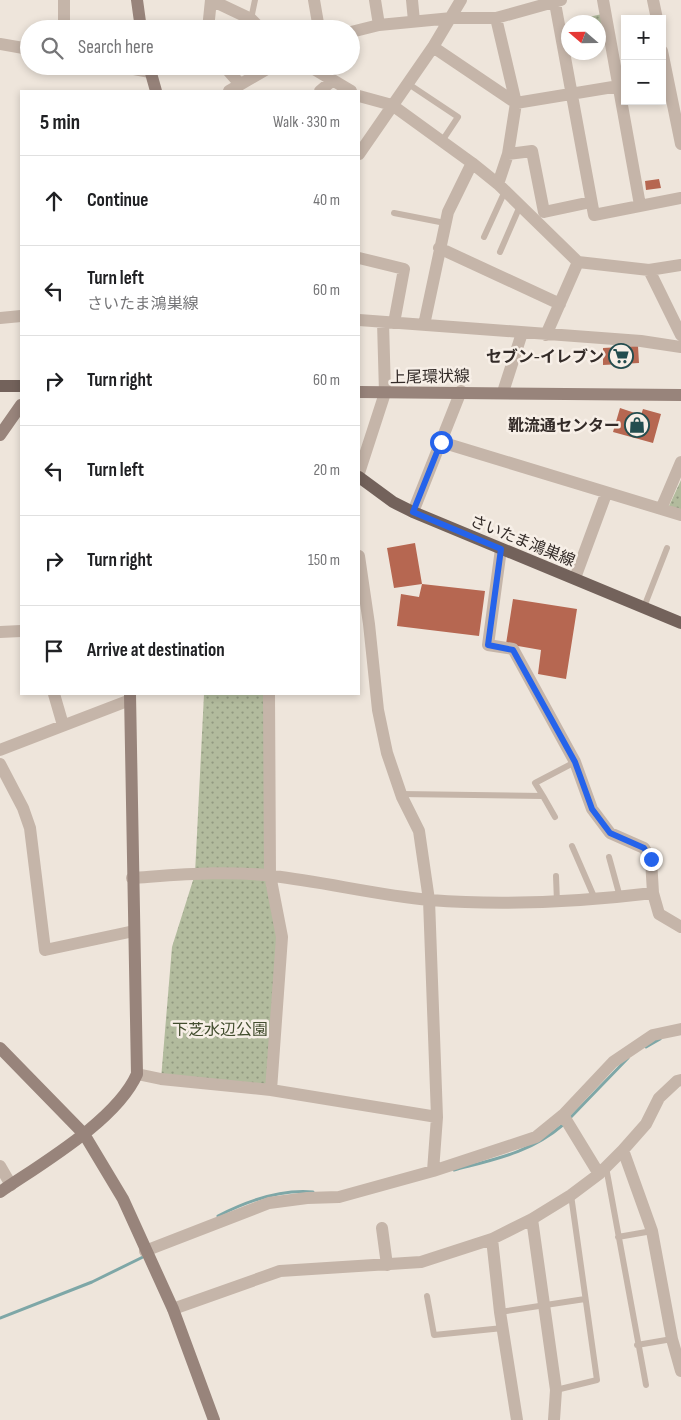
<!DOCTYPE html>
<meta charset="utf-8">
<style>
:root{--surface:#fff;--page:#f2f2f2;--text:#202124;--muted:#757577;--line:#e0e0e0}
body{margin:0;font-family:"Sofia Sans Condensed","Noto Sans JP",sans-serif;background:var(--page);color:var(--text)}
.controls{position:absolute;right:15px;top:15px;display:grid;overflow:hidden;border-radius:0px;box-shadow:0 2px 8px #0003}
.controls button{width:45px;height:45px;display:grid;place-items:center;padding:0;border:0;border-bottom:1px solid var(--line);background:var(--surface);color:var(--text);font:25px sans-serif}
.compass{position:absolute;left:561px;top:15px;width:45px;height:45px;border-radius:50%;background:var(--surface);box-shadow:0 2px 8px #0003;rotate:290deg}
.stop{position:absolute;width:15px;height:15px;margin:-11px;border:4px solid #2563eb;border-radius:50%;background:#fff}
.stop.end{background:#2563eb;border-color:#fff;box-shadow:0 1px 5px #0008}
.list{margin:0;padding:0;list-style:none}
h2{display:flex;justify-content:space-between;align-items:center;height:65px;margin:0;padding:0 20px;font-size:21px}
h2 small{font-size:16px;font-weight:400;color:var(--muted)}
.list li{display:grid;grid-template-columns:32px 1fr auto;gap:15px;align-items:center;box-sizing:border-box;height:90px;padding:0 20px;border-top:1px solid var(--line)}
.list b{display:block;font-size:19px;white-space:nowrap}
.list p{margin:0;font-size:16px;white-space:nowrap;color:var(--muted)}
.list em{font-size:16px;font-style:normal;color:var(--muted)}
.icon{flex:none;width:28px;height:28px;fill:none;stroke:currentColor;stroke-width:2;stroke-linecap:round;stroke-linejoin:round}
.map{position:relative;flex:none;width:681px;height:1420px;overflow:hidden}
.search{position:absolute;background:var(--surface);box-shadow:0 2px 8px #0003;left:20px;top:20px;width:340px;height:55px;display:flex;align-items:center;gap:12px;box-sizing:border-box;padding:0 18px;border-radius:28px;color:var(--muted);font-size:19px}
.panel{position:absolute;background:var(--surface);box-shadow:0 2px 8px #0003;left:20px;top:90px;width:340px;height:605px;border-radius:0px}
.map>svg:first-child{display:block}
.green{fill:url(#green-dots)}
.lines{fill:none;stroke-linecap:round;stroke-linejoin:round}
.stream{stroke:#7ea7a7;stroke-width:3}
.building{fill:#b66751}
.lane{stroke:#c5b5a9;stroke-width:6}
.street{stroke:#c5b5a9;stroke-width:12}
.secondary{stroke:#98847b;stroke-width:12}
.primary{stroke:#73625b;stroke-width:12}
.route{stroke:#2563eb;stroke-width:6}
.labels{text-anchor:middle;stroke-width:5;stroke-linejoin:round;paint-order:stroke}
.poi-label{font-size:16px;font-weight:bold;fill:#332b28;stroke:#f7efe7;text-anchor:end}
.street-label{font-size:16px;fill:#332b28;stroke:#f7efe7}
.park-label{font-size:16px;fill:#434e2f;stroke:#f7efe7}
</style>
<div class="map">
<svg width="681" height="1420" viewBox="0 0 681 1420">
<defs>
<pattern id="green-dots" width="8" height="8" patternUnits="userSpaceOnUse" patternTransform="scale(1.25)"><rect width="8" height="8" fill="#b2bb9d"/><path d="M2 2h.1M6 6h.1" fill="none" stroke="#919880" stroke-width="1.8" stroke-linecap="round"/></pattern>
</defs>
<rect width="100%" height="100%" fill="#eee5db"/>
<path class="green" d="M602 14 605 31 599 32 598 22H580V19Z
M681 480V510L669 506Z
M204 694H269L270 875 282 937 271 1090 161 1079 172 947 195 874Z"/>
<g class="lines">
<path class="stream" d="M646 1047 660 1039
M569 1119 628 1058
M454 1170C496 1159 530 1153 564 1124
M218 1216C247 1201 280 1189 313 1192
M0 1318 92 1282 145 1256"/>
</g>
<path class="building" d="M659 179 661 188 646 190 645 181Z
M638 346 639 363 603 365V348Z
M620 408 641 415 643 409 661 414 653 443 613 432Z
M415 543 422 584 394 588 387 548Z
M422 584 485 591 479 636 397 626 401 594 419 597Z
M513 599 577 609 566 679 538 674 541 650 506 644Z"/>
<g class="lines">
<path class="lane" d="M251 19 255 0
M407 83 458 117 442 141
M394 213 445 223
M484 237 505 191
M500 252 520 206
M644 607 667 548
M401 794 543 796 555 817
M543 796 535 783 575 762
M572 846 595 899
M609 857 620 897
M556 876 557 902
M606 1167 646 1385
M618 1237 652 1231
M427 1296 434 1335 503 1328
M500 1312 585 1299
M637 1345 672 1339
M556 1390 597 1380 571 1195"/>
<path class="street" d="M64 0V29
M211 0 251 19 261 29
M314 0 319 29
M375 0 379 25
M412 0 414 21
M603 0 640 205
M653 0 657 19
M555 3 594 215 681 198
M496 18 516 103 508 154 498 184
M140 27 163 29
M208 29 211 0
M351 32 379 25 452 18H496L561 0
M0 44 29 49
M433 47 516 103 625 85
M662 51 681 144
M118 66 150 72
M224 66 240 84
M309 66 351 91
M229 91 272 66
M320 91 333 80
M359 96 392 105 472 163 498 184 578 262 649 270 681 265
M359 154 433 47 461 0
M508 154 532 151 544 212 591 202
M439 248 560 304
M359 258 404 269 394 323
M649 270 681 335
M0 318 21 316
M359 320 641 341 681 347
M424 325 448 212 472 163
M546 335 578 262
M503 392 522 333
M441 442 681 515
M359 473 385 393 383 322
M661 509 681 462
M413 512 461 391
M501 549 488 645 513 649 575 762 592 809 610 833 644 848 651 859 653 893 659 914 681 927
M359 556 369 624 378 710 387 753 402 797 419 831 429 900 437 1117 433 1171
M575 578 606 494
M0 632 21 631
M54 694 63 725
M269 694 270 875 282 937 271 1090
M0 750 130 700
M0 764 23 808 30 828 45 950 134 931
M132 878C177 875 228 870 273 876 325 882 377 895 430 900 505 906 579 902 653 893
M137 1074 161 1079 271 1090 437 1117
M563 1115 599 1174
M623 1150 652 1231 672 1339 681 1371
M0 1166 11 1185
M532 1219 556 1390 554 1420
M382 1228 387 1265
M492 1239 500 1312 517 1420
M145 1251 269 1203 307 1198 339 1197 433 1171 536 1137 563 1115 613 1062 653 1035 681 1029
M173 1309 280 1271 421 1262 492 1239 532 1219 571 1195 599 1174 623 1150 646 1124 659 1098 677 1081 681 1080"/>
<path class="secondary" d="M137 0 141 29
M149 66 156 91
M359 392 681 395
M0 435 21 405
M0 1048 84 1134 123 1199 173 1309 214 1420
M0 1192C41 1164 117 1120 137 1074L130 694"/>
<path class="primary" d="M0 386H21
M359 477 393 502 413 512 681 623"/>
</g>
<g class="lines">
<path class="route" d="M441 442 413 512 501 549 488 645 513 650 575 762 592 809 610 833 644 848 651 859"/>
</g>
<defs>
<symbol id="supermarket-ring" viewBox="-11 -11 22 22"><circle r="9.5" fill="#f7efe7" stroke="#234d4f" stroke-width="1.5"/><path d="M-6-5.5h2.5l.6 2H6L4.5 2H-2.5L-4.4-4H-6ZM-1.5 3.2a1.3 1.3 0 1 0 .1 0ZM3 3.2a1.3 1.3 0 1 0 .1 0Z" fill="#234d4f"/></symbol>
<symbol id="shop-ring" viewBox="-11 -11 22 22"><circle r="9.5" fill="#f7efe7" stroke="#234d4f" stroke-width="1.5"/><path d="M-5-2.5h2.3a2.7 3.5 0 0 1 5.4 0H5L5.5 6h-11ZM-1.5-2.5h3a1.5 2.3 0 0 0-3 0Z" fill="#234d4f"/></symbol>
</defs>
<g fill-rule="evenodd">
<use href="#supermarket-ring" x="607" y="342" width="28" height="28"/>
<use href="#shop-ring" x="623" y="411" width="28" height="28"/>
</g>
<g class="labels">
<g class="poi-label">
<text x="604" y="362">セブン-イレブン</text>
<text x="620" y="431">靴流通センター</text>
</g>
<g class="street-label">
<text transform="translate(430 376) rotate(-1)" y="6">上尾環状線</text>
<text transform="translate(523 540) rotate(22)" y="6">さいたま鴻巣線</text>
</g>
<g class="park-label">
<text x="220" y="1035">下芝水辺公園</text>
</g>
</g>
</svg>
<div class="controls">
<button>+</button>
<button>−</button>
</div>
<svg class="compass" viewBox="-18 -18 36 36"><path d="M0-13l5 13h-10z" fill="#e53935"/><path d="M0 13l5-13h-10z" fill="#757577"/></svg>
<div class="stop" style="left:441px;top:442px"></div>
<div class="stop end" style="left:651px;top:859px"></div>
<div class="search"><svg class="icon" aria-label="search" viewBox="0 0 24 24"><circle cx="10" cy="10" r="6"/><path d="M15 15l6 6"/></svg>Search here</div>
<section class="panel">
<h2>5 min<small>Walk · 330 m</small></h2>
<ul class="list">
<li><svg class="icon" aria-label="ahead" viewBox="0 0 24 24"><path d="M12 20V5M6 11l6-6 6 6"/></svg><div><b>Continue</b></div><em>40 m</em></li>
<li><svg class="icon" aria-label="left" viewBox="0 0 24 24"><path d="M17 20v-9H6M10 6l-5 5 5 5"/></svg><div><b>Turn left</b><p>さいたま鴻巣線</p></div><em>60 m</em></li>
<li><svg class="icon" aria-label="right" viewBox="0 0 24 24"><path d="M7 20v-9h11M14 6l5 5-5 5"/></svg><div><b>Turn right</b></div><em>60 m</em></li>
<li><svg class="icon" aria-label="left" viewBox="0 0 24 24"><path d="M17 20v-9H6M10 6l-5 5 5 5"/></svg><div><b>Turn left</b></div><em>20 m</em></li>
<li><svg class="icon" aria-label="right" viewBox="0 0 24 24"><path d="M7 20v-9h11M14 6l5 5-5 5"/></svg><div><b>Turn right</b></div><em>150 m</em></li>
<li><svg class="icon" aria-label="arrive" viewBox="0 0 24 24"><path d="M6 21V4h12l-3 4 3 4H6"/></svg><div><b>Arrive at destination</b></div></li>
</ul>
</section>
</div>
